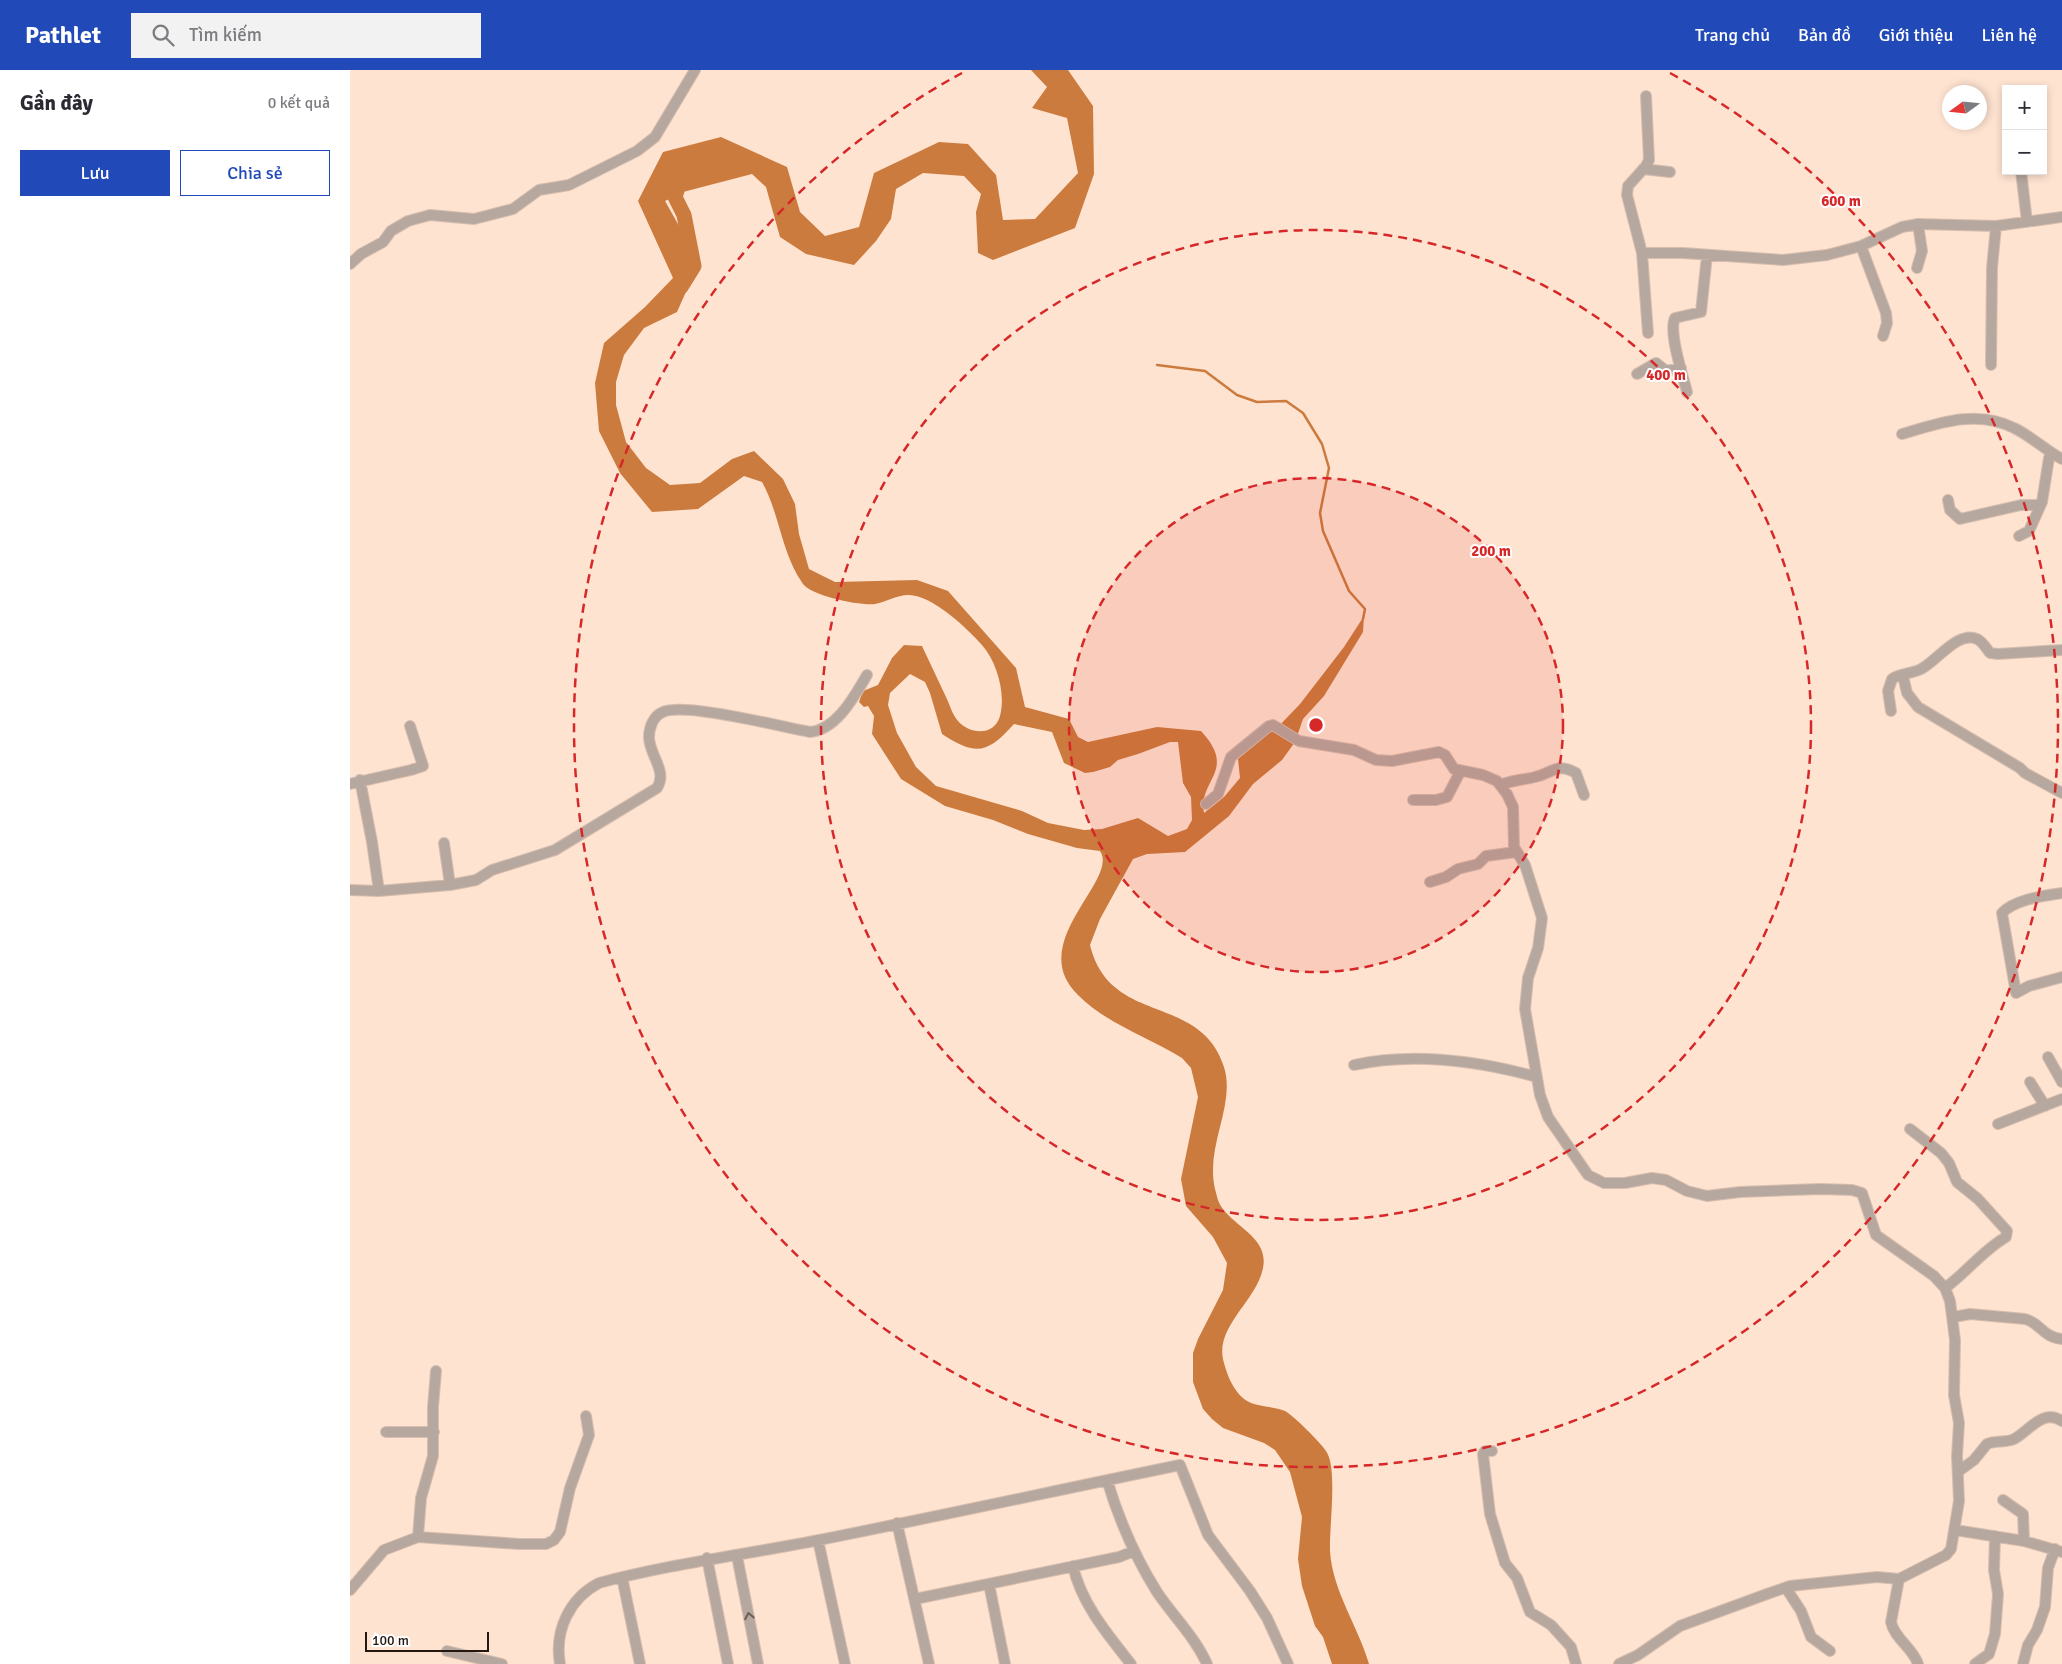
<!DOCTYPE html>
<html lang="vi">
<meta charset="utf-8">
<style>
:root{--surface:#fff;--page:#f2f2f3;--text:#2b2b33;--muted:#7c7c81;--line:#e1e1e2;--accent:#2249b8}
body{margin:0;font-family:Signika,sans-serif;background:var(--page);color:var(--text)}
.controls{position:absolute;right:15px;top:15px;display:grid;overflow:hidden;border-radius:0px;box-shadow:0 2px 8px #0003}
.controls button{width:45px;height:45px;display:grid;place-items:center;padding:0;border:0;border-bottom:1px solid var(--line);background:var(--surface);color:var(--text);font:25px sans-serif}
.compass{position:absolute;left:1592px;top:15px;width:45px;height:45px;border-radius:50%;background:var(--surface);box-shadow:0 2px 8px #0003;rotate:255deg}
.scale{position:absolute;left:15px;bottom:12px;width:124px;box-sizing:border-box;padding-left:5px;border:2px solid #23170f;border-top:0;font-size:14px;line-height:18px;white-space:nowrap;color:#23170f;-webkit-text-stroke:4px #fff;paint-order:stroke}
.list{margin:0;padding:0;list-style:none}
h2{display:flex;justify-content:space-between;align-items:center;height:65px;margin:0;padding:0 20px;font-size:21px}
h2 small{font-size:16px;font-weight:400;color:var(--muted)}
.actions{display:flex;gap:10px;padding:15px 20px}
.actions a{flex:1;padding:11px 0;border:1px solid var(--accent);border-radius:0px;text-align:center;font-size:18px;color:var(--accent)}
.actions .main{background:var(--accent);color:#fff}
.icon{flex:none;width:28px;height:28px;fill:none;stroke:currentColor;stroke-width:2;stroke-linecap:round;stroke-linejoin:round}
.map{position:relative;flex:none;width:1712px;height:1594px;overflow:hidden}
header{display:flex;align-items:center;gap:30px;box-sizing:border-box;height:70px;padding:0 25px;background:var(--accent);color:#fff}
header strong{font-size:24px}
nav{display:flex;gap:28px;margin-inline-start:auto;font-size:18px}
.search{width:350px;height:45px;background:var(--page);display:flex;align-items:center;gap:12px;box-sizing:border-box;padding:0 18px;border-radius:0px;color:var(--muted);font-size:19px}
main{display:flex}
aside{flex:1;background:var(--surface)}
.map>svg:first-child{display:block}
.water{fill:#cc7b3e;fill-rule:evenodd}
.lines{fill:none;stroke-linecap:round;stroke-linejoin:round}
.stream{stroke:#cc7b3e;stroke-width:2.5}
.river{stroke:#cc7b3e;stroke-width:15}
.minor-casing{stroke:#d7beae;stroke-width:12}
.minor{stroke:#b7a89f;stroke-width:10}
.oneway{stroke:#6d6057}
.ring{fill:none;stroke:#d62828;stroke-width:2.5;stroke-dasharray:9 6}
.centre{fill:#d62828;stroke:#fff;stroke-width:2.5}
.ring-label{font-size:15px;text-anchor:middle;font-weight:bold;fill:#d62828;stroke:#fff;stroke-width:4;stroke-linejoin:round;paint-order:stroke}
</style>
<header>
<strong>Pathlet</strong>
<div class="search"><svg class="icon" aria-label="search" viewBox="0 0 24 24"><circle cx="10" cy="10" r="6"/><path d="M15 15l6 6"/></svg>Tìm kiếm</div>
<nav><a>Trang chủ</a><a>Bản đồ</a><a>Giới thiệu</a><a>Liên hệ</a></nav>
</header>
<main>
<aside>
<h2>Gần đây<small>0 kết quả</small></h2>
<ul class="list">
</ul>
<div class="actions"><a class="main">Lưu</a><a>Chia sẻ</a></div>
</aside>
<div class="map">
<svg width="1712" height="1594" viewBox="0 0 1712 1594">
<rect width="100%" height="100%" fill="#ffe3d1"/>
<path class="water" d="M681 0H718L743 36 744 104 725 158 643 190 628 183 626 142 631 124 614 106 573 103 546 119 541 149 526 171 504 195 456 184 430 167 416 117 402 104 333 122 315 131 337 170 343 206 327 242 294 258 274 285 266 312V335L276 372 296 398 320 415 350 413 382 389 404 381 433 409 445 434 449 464 459 499 485 512 567 510 598 521 666 598 675 637 719 649 728 667 738 672 807 657 851 661C888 701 848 709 854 743L874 727 890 708 888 689 899 675 927 658 950 634 994 577 1014 546 1013 562 974 626 953 649 945 672 932 690 903 714 879 746 835 782 797 784 783 789 750 849 740 875C760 957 850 922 874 997 886 1036 855 1075 865 1119 867 1126 868 1133 873 1139 887 1158 919 1169 913 1198 907 1230 866 1256 873 1289 877 1306 886 1329 904 1334 914 1337 926 1337 935 1341 943 1345 970 1372 976 1381 988 1398 979 1457 980 1481 982 1520 1009 1558 1019 1594H982L973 1567 965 1556 952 1516 948 1489 952 1447 940 1402 925 1380 914 1373 873 1358 862 1349 853 1339 843 1312V1283L848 1269 873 1220 877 1193 863 1167 836 1136 831 1109 848 1027 841 998 832 988C798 967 757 954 728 925 674 873 770 810 750 781L727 778 678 764 643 750 595 736 551 709 522 664 524 646 518 636 514 637 509 632 513 621 528 615 542 588 554 575 572 576C580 593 588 610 596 627 600 635 602 644 608 651 619 664 644 667 650 646 656 624 647 592 632 575 617 558 581 524 558 525 547 525 536 532 525 534 510 536 462 526 453 514 431 483 430 444 412 412L394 406 348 439 302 442 270 403 249 361 245 313 254 273 295 237 323 208 288 131 313 82 371 67 437 97 450 142 475 166 509 157 524 103 589 72 618 74 646 105 653 150 685 149 728 103 717 48 682 38 697 17ZM560 604 575 612 580 623 592 664C626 686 637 684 664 654L702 662 714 693 735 703 743 702 760 697 768 690 788 684 820 672H828L833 713 841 727 842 750 837 759 818 766 788 748 752 759 734 760 698 753 672 741 586 716 566 697 547 663 538 635 540 623Z"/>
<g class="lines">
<path class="stream" d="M807 295 855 301 887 325 907 332 936 331 953 343 972 374 979 398 970 443 973 461 999 521 1015 539 1013 549"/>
<path class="river" d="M331 217 344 196 334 145 325 127 331 108"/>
<defs>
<path id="minor" d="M1296 26 1299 90 1296 96 1278 116 1277 125 1292 183 1298 263
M1293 99 1320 102
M1671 101 1677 152
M1511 176 1536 243 1537 253 1533 266
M1292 183H1333L1433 190 1477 185 1511 176 1552 157 1568 154 1646 156 1712 147
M0 194 11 184 33 172 41 161 58 151 80 145 124 149 163 139 189 120 219 115 287 81 305 67 345 0
M1567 198 1572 181 1568 154
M1641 295 1642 198 1646 156
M1287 304 1306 293 1316 301 1331 298
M1337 322C1333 306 1318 262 1325 248L1351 242 1357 185
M1552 364C1589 353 1627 339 1664 358 1681 366 1695 380 1712 389
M1598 430 1600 440 1610 449 1671 435H1689L1692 432 1699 388 1702 384
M1669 466 1679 461 1692 432
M1553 606 1557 623 1568 637 1670 698 1675 703 1712 723
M1541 641 1538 621 1542 609C1549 603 1562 604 1571 599 1586 592 1608 560 1627 569 1632 571 1637 579 1640 583L1648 584 1712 580
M10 710 22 772 29 821
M0 714 61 700 73 696 60 656
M1150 715C1162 710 1173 710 1185 707 1203 703 1206 692 1226 703L1234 725
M1063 730H1086L1097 727 1110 702
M856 734 868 724 881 687 919 656 923 655 949 671 1004 680 1026 690 1042 691 1089 682 1095 685 1104 699 1133 705 1147 711 1157 724 1163 737 1164 777 1175 795 1192 848 1188 878 1178 908 1175 939 1190 1025 1198 1047 1238 1105 1254 1113H1275L1302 1108 1316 1110 1337 1121 1357 1126 1390 1122 1470 1119 1502 1120 1512 1123 1526 1165 1584 1206 1595 1218 1600 1231 1605 1270 1604 1325 1609 1353 1607 1386 1609 1431 1601 1479 1596 1485 1549 1509 1527 1507 1459 1514 1440 1516 1417 1524 1330 1556 1288 1585 1269 1594
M94 773 100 815
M1080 812 1096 807 1108 799 1128 794 1136 786 1166 782
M0 820 29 821 100 815 126 810 142 800 205 780 307 718C318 701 299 685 299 667 299 658 303 646 313 642 334 632 432 657 460 662 487 660 505 625 517 605
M1712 823C1694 826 1665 829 1652 843L1666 923 1679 916 1712 907
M1698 987 1712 1012
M1004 995C1064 982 1129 991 1187 1007
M1680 1012 1695 1036
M1648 1054 1712 1029
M1560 1059 1591 1083 1599 1093 1607 1112 1628 1129 1657 1161 1656 1167C1632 1181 1617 1202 1595 1218
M1604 1247 1620 1244 1675 1249C1691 1253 1692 1267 1712 1269
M36 1362H84
M1142 1381H1135L1133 1384 1140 1444 1155 1493 1167 1508 1180 1542 1201 1555 1221 1577 1226 1594
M1609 1401 1624 1390 1637 1374C1646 1370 1656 1373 1664 1369 1679 1361 1693 1338 1712 1351
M757 1410C769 1450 785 1487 807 1522 823 1546 845 1567 857 1594
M1653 1430 1673 1444 1674 1471
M547 1453 579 1594
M1605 1460 1674 1471 1712 1482
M68 1467 71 1428 83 1386V1337L86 1301
M468 1470 495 1594
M387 1486 408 1594
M357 1488 378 1594
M723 1496C731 1533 758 1565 781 1594
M272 1507 290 1594
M1549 1509 1541 1552C1544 1568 1563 1578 1568 1594
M639 1514 655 1594
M1436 1518 1451 1541 1461 1567 1480 1581
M0 1520 34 1480 68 1467 169 1474H196L204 1470 210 1462 220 1418 239 1365 236 1346
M565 1529 769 1487 784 1481
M97 1581 152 1594
M210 1594C204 1560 220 1528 249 1513 320 1494 392 1485 464 1471 586 1447 708 1420 830 1395L858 1465 900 1521 917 1548 938 1594
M1625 1594 1639 1584 1645 1564 1648 1524 1644 1500 1645 1466
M1673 1594 1678 1575 1687 1560 1695 1537 1698 1498 1705 1479"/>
</defs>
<use href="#minor" class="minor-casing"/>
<use href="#minor" class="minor"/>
</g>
<defs><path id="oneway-chevron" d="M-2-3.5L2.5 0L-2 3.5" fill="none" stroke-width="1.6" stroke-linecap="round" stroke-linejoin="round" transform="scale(1.25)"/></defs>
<use class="oneway" href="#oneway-chevron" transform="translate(399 1546) rotate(-101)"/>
<circle cx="966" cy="655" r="247" fill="#d62828" fill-opacity=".12"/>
<g class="ring">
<circle cx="966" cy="655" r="247"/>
<circle cx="966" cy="655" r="495"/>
<path d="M1320 3A742 742 0 1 1 612 3"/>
</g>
<circle cx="966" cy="655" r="8" class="centre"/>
<g class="ring-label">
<text x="1491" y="136">600 m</text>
<text x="1316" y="310">400 m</text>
<text x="1141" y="486">200 m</text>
</g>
</svg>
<div class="controls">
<button>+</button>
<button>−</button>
</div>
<svg class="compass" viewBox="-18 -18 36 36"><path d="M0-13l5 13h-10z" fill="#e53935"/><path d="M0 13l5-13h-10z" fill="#7c7c81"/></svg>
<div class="scale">100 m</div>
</div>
</main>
